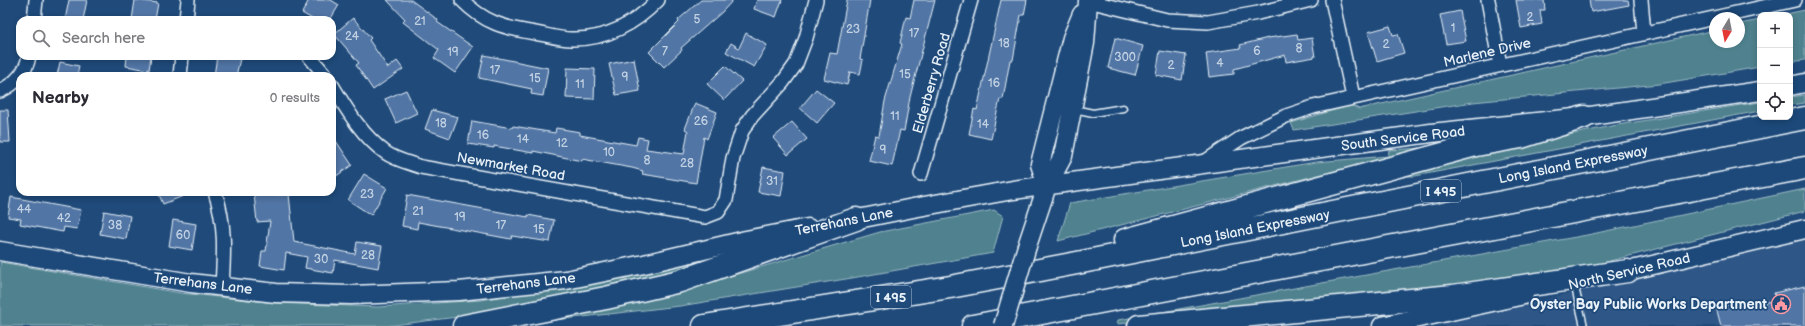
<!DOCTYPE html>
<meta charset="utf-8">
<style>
:root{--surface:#fff;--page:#f7f7f7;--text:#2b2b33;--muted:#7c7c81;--line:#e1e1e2}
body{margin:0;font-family:"Balsamiq Sans",sans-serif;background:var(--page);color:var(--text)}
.controls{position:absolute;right:12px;top:12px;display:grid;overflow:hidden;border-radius:8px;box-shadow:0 2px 6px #0003}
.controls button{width:36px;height:36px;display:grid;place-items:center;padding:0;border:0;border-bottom:1px solid var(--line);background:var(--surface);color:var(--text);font:20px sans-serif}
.compass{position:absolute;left:1709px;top:12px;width:36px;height:36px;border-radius:50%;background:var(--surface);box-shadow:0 2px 6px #0003;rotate:190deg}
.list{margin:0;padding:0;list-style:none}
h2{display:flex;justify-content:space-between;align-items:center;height:52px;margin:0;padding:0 16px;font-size:17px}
h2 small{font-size:13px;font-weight:400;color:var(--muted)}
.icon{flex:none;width:22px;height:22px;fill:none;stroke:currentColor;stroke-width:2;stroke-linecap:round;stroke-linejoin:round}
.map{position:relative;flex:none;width:1805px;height:326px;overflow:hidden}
.search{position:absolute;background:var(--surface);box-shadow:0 2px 6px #0003;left:16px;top:16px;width:320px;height:44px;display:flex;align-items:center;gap:10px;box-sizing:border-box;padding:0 14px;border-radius:12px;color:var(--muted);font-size:15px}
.panel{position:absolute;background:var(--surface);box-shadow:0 2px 6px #0003;left:16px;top:72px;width:320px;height:124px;border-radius:12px}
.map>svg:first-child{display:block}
.built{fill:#2e5787}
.green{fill:#50828e;stroke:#9cbac3}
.building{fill:#5175a5;stroke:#e8f1f8}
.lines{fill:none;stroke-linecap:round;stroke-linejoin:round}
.service-casing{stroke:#e8f1f8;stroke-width:9}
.minor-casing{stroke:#e8f1f8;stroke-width:16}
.secondary-casing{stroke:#e8f1f8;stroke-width:21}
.motorway-casing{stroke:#e8f1f8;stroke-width:25}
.service{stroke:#1f4a7a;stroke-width:6}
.minor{stroke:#1f4a7a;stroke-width:13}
.secondary{stroke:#1f4a7a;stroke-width:18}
.motorway{stroke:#1f4a7a;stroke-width:22}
.secondary-bridge-casing{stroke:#e8f1f8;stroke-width:21;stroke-linecap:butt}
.secondary-bridge{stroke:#1f4a7a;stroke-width:18}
.labels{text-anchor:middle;stroke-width:3.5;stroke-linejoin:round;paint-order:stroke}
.number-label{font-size:12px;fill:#c2d2e3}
.shield{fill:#1f4a7a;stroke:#acbfd2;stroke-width:1}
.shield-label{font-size:13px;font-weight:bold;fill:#e8f1f8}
.street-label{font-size:14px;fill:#e8f1f8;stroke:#1f4a7a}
.poi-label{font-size:14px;font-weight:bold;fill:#e8f1f8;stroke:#1f4a7a;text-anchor:end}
</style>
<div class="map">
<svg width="1805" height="326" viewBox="0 0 1805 326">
<rect width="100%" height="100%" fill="#1f4a7a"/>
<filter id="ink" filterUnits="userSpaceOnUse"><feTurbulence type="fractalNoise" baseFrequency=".025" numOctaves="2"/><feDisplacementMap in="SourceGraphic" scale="8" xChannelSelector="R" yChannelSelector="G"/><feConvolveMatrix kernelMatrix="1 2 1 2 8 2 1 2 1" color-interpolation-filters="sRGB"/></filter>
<g filter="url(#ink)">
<path class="built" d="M1805 236V326H1437L1623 280Z"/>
<path class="green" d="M1805 10V60L1790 62V15H1781Z
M1760 20V67L1659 84 1473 102 1294 130 1291 123 1351 105 1359 109 1715 30V42H1739V24Z
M1805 95V103L1790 105V97Z
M1760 102V111L1415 176H1403L1413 171 1501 149 1617 125Z
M1439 147 1326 173 1058 241 1070 203 1316 162 1388 156 1389 150Z
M1805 189V211L1598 264 1477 287 1117 324 1118 320 1587 235Z
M994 210 1003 216 993 253 852 278 680 306 529 323 676 292 880 232Z
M700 261 701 267 481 314 386 326H0V262L180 293 276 303 378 307 481 300Z"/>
<path class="building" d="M69 0H87L83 20H65Z
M135 0 158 3 155 20H132Z
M309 0H331L339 5 330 20H314L302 13Z
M387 0H411L438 20 437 22 473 47 455 73 434 58 439 50 403 22 405 19Z
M701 0H733L722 12 681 48 682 50 664 67 649 52 679 22 678 20Z
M757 0H782L776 17 754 9Z
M847 0H870L860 59 863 60 860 74 850 72 847 85 824 79 830 53 837 54Z
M914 0H935L910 97 904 131 900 130 892 166 869 161 875 135 879 136 885 101 902 44 900 43 906 17 910 18Z
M1001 0H1027L1024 15H1021L1013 60H1010L1003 99H1000L991 139 969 134 974 109 977 110Z
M1516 0H1544L1545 10H1540L1542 24 1521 28Z
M1589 0H1628L1629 5 1591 12Z
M1460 11 1466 41 1446 44 1440 15Z
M353 18 371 38 369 40 388 68 397 61 403 69 373 90 356 65 359 63 334 34Z
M1390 26 1393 35 1398 34 1404 53 1377 61 1368 32Z
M746 33 767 45 754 67 726 52 731 43 739 48Z
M1297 34 1298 40 1312 38 1315 57 1286 62 1285 55 1234 69V74L1209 77 1206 53 1241 48 1240 45 1268 38Z
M1115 38 1143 46 1135 75 1108 68Z
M1160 51 1186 55 1182 80 1156 75Z
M484 55 548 68 543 96 531 94 532 89 479 78Z
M127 56H151L149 70 126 66Z
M217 56 240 59 236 76H214Z
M634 59 640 91 616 95 609 64Z
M60 62 79 66 77 76H57Z
M725 66 742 81 724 100 707 84Z
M567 68 595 69 594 99 566 98Z
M816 89 834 103 817 123 800 108Z
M406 90 417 113 396 123 385 99Z
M695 103 717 112 707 139 704 137 696 183 642 174 643 171 632 168 582 159V161L533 151V153L494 146V148L468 144 472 121 512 128 513 126 555 133 556 128 580 132V135L636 145 638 137 648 139 646 149 684 154 688 131 685 129Z
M0 110H8L10 142H0Z
M432 110 458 117 450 138 425 129Z
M792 122 807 139 788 155 773 138Z
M332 135 352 165 332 179Z
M763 167 785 171 781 196 758 192Z
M364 174 387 188 371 215 348 200Z
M158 192H191V193L163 204Z
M277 192 278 195 289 194 294 242 355 254 357 242 382 246 378 268 335 260 333 273 305 268 307 257 286 253 284 270 260 266 262 251H266L270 221 257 222 254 194Z
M407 195 528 217V215L554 220 550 242 512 236 511 239 418 222 417 229 402 226Z
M11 197 81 210 77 229 64 227 63 232 20 224 21 219 8 217Z
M104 211 130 216 126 239 100 234Z
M173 220 196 224 192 250 169 246Z
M1805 286V326H1721L1716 307 1739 302 1740 308 1776 300 1774 293Z"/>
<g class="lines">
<defs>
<path id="service" d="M1074 109 1093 113 1123 108
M1574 283 1584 326"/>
<path id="minor" d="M462 0C484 23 505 28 535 33 547 35 559 39 571 39 605 40 635 24 658 0
M1332 0 1353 97
M1488 0 1500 65
M1641 0 1644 33
M1088 1 1167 20 1208 22 1258 13 1311 0
M34 20 36 0
M186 20 188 0
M309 56 326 76
M180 76 182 56
M332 85C347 110 362 136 386 153 396 160 410 163 421 167L705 217 718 212 726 200 733 158 742 131 752 116 783 82 796 64 806 38 816 0
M0 91C15 84 26 73 29 56
M1203 163 1241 138 1286 116 1313 107 1795 0
M921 174 971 0
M215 192C226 225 224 253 222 286"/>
<path id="secondary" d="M1790 86 1805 83
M1047 186 1040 164 1072 38 1082 14
M843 222 913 208 1013 190 1431 133 1584 117 1760 91
M1027 246 1047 186 1063 156 1085 43 1088 1
M0 251 191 283 276 293 351 295 459 291 566 280 644 264 746 240 808 228
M1615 274 1805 229
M1382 326 1524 295"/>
<path id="motorway" d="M1125 240 1476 145 1521 137 1584 117
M464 326 606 298 680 281 856 219
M704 326 950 287 1077 263 1805 118
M973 326 1805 168
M1139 326 1453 296 1628 271"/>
</defs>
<use href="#service" class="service-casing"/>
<use href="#minor" class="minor-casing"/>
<use href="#secondary" class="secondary-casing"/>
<use href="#motorway" class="motorway-casing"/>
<use href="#service" class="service"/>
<use href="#minor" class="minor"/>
<use href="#secondary" class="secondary"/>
<use href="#motorway" class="motorway"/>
<defs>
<path id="secondary-bridge" d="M1003 326 1027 246"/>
</defs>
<use href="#secondary-bridge" class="secondary-bridge-casing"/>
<use href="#secondary-bridge" class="secondary-bridge"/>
</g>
</g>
<defs>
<symbol id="civic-ring" viewBox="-11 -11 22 22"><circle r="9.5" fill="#1f4a7a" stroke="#ff9aa2" stroke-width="1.5"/><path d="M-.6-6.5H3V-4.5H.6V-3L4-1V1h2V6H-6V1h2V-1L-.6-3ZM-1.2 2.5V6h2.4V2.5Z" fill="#ff9aa2"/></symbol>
</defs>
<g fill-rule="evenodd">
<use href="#civic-ring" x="1770" y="293" width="22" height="22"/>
</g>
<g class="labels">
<g class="number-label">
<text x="1530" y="21">2</text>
<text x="697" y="23">5</text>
<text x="420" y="25">21</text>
<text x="1453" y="32">1</text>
<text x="853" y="33">23</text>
<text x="914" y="37">17</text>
<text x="352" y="40">24</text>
<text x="1004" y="47">18</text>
<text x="1386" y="48">2</text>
<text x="1299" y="52">8</text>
<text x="665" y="55">7</text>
<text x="1257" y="55">6</text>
<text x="453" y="56">19</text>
<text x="1125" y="61">300</text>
<text x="1220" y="67">4</text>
<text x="1171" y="69">2</text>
<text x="495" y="74">17</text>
<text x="905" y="78">15</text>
<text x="625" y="81">9</text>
<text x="535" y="82">15</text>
<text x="994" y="87">16</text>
<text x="580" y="88">11</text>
<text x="895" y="120">11</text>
<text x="701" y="125">26</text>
<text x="441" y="127">18</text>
<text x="983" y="128">14</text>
<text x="483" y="139">16</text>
<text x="523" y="143">14</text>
<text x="562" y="147">12</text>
<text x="883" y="154">9</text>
<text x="609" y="156">10</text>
<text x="647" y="164">8</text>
<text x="687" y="167">28</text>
<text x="772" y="185">31</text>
<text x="367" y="198">23</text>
<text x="24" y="213">44</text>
<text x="418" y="215">21</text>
<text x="460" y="221">19</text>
<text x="64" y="222">42</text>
<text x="115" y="229">38</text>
<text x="501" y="229">17</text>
<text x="539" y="233">15</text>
<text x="183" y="239">60</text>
<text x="368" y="259">28</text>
<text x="321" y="263">30</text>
</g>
<g class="shield">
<rect x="1421" y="180" width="40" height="22" rx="3"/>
<rect x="871" y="286" width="40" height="22" rx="3"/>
</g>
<g class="shield-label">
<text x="1441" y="196">I 495</text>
<text x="891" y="302">I 495</text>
</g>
<g class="street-label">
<text transform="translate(1487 52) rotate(-13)" y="5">Marlene Drive</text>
<text transform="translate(931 83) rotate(-74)" y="5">Elderberry Road</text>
<text transform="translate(1403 138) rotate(-7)" y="5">South Service Road</text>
<text transform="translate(1573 164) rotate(-11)" y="5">Long Island Expressway</text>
<text transform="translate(511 166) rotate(10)" y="5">Newmarket Road</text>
<text transform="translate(844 221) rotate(-11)" y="5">Terrehans Lane</text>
<text transform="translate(1255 228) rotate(-11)" y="5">Long Island Expressway</text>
<text transform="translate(1629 271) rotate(-13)" y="5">North Service Road</text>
<text transform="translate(203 283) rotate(7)" y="5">Terrehans Lane</text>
<text transform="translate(526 283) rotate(-7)" y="5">Terrehans Lane</text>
</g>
<g class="poi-label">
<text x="1767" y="309">Oyster Bay Public Works Department</text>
</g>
</g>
</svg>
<div class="controls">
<button>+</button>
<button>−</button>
<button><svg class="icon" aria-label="locate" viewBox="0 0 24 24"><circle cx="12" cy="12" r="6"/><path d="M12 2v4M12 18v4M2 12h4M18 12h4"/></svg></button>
</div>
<svg class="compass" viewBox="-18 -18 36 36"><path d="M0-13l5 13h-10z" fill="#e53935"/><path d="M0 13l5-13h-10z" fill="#7c7c81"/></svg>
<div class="search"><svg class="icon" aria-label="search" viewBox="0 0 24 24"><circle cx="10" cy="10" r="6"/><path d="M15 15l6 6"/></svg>Search here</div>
<section class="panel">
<h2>Nearby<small>0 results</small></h2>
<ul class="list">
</ul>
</section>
</div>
